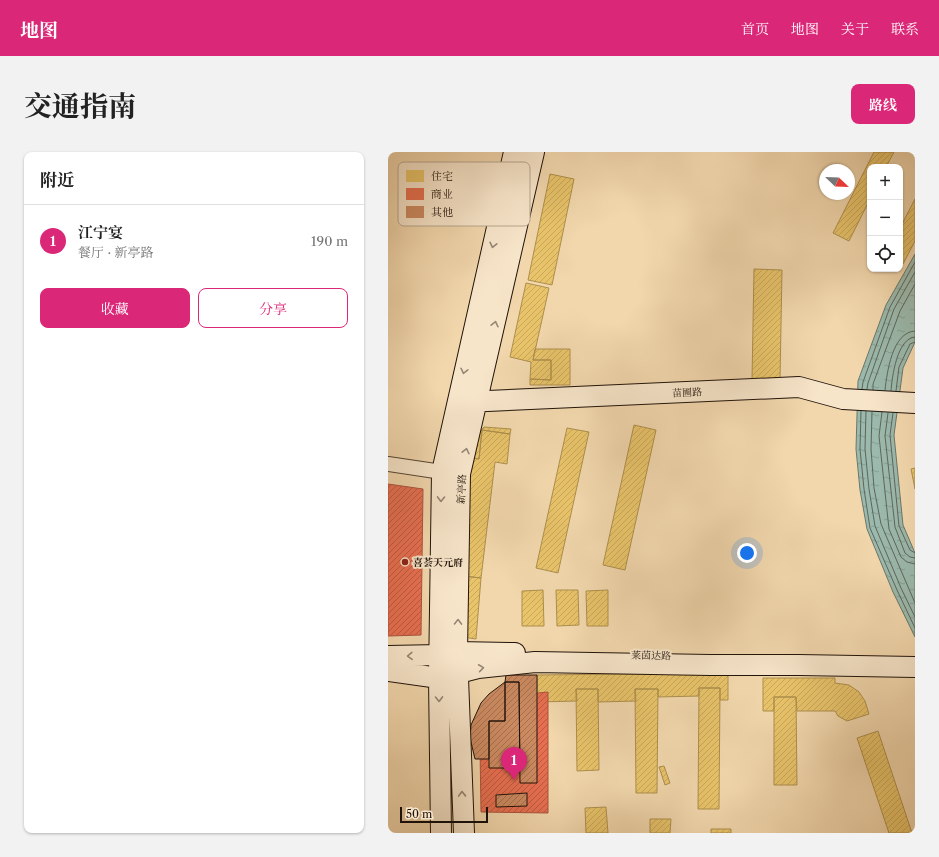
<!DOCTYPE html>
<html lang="zh">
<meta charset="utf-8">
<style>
:root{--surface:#fff;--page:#f2f2f2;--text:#222;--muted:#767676;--line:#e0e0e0;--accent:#db2777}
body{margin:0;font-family:"Libre Caslon Text","Noto Serif SC",serif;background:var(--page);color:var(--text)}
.controls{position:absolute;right:12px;top:12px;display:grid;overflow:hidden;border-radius:8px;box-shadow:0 1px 3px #0004}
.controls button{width:36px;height:36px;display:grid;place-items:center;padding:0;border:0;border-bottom:1px solid var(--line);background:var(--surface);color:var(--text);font:20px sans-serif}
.compass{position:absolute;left:431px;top:12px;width:36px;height:36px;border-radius:50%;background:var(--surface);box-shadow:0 1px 3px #0004;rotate:113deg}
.scale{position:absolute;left:12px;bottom:10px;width:88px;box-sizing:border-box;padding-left:4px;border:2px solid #20130a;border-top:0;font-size:11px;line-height:14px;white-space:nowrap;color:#20130a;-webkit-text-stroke:3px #f7e5ca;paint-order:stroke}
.you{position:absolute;left:359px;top:401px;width:14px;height:14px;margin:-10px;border:3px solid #fff;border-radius:50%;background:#1a73e8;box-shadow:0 0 0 6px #1a73e833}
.badge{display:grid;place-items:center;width:26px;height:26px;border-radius:50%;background:var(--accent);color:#fff;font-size:13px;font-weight:700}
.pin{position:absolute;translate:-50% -33px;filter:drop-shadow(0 1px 2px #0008)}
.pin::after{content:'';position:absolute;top:21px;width:14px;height:12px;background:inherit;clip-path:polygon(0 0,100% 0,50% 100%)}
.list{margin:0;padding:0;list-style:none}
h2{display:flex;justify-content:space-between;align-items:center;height:52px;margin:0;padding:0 16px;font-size:17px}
h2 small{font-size:13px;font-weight:400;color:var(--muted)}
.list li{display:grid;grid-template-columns:26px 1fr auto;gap:12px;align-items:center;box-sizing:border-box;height:72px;padding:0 16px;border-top:1px solid var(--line)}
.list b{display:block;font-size:15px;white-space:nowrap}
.list p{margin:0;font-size:13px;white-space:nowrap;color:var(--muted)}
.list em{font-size:13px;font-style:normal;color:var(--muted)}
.actions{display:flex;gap:8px;padding:12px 16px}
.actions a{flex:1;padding:9px 0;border:1px solid var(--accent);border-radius:8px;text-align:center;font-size:14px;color:var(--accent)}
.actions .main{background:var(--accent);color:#fff}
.icon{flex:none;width:22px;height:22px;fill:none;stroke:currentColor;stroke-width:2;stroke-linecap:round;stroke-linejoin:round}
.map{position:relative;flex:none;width:527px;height:681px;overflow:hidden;border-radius:8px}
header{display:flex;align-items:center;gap:24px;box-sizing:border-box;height:56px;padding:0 20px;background:var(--accent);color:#fff}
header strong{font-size:19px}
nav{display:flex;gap:22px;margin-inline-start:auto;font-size:14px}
.intro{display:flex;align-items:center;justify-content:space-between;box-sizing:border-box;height:96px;padding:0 24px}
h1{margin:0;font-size:28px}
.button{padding:10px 18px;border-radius:8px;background:var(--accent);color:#fff;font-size:14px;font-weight:700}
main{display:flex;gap:24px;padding:0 24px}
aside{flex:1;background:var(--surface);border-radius:8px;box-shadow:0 1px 3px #0004}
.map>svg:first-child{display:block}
.water{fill:url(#water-ripples);stroke:#6a776b}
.homes{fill:url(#homes-hatch);stroke:#ad8f4d}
.shops{fill:url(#shops-hatch);stroke:#ab533c}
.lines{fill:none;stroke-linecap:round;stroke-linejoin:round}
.shore{stroke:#5e665b;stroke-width:1}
.building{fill:url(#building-hatch);stroke:#20130a}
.street-casing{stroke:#544433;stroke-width:16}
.secondary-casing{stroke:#20130a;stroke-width:22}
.street{stroke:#f7e5ca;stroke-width:14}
.secondary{stroke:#f7e5ca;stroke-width:20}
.oneway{stroke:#968674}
.poi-dot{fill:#8f2418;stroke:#f7e5ca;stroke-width:1.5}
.labels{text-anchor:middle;stroke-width:4;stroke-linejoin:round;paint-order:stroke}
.street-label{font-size:10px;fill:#20130a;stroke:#f7e5ca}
.poi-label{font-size:10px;font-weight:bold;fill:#20130a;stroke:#f7e5ca;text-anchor:start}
.key{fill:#f7e5ca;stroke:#b6a690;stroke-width:1}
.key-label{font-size:11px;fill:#20130a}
</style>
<header>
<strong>地图</strong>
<nav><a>首页</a><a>地图</a><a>关于</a><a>联系</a></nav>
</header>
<div class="intro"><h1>交通指南</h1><a class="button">路线</a></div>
<main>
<aside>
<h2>附近<small></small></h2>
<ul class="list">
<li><span class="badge">1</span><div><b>江宁宴</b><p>餐厅 · 新亭路</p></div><em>190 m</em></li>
</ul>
<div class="actions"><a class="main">收藏</a><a>分享</a></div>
</aside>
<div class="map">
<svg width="527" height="681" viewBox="0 0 527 681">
<defs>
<pattern id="water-ripples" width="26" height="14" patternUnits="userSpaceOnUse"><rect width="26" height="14" fill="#9bb9ac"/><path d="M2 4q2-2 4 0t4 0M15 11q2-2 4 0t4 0" fill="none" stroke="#859e93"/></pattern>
<pattern id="homes-hatch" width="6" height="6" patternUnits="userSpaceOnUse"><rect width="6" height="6" fill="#e9c46a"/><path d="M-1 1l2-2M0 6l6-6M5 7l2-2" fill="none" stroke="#c8a85b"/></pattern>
<pattern id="shops-hatch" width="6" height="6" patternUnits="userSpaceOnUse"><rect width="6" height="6" fill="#e76f51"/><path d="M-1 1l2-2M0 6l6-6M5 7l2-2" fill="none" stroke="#bb5a41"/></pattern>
<pattern id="building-hatch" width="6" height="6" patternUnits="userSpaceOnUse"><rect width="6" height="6" fill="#cc8a61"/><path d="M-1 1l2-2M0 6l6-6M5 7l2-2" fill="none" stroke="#a5704e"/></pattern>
</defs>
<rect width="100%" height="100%" fill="#f2d7ad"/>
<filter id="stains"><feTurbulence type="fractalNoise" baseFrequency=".005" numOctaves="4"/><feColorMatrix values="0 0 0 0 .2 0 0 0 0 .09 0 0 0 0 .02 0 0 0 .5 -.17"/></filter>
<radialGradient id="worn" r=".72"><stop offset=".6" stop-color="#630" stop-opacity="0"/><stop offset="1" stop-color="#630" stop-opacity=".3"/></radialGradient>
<path class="water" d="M527 102V190L515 216 506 283 515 373 527 401V485L505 440 479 377 472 338 468 297 470 229 498 153Z"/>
<path class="homes" d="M486 0H506L498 15H482V47L461 89 445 81Z
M162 22 186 27 164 133 140 128Z
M527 47V89L515 112 512 110V76Z
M366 117 394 118 392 228H364Z
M138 131 161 136 145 208H163V228L142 227 143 210 122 205Z
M147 197H182V233H142V227L163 228V208H145Z
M246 273 268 278 237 418 215 413Z
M96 275 123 277 122 282 94 278 91 307 80 305 81 291Z
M179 276 201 280 170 421 148 416Z
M94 278 122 282 119 312 107 310 93 426 66 423 80 305 91 307Z
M527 316V337L523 317Z
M66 423 93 426 88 487 75 485Z
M155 438 156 474H134V439Z
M168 438H190L191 473 169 474Z
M220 438V474H199L198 439Z
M340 521V548H332V536H311V544L270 545V537H247L248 549 210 550V537H188L189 549 149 550V523Z
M375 526H447V531L461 533 471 540 477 549 481 562 459 569 450 564 447 559H409L408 545H386V559H375Z
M311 536H332L331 657H310Z
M188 537H210L211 618 189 619Z
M247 537H270L269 641H248Z
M386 545H408L409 633H386Z
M490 579 524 681H501L469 586Z
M276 614 282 631 277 633 271 615Z
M218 655 220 681H198L197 656Z
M262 667H283L282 681H262Z
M323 677H343V681H323Z"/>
<path class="shops" d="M0 332 35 337 33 483 0 484Z
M160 540V661L93 660 92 596 107 559 129 543Z"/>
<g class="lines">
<path class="shore" d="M474 237 475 230 502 155 527 110
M479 237 480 231 506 157 527 120
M485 238V232L512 159 527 132
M497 238C499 221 504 180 527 179
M503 239C504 225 509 186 527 185
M508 239 511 215 522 192 527 190
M473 259 472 297 476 337 482 376 509 438 527 476
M478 259 477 297 481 337 487 374 513 436 527 465
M484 260 483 297 486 336 493 372 527 451
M494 260 491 284 501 377 513 405 519 410 527 412
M500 261 497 284 507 375 517 401 522 405 527 406
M505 261 502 283 511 374 522 398 527 401"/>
</g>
<path class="building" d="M118 523H149V631H132L131 530H117Z
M117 530H131L132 616H101V569H117Z
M117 530V569H101V607H87L82 586 83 573 93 551 101 542Z
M139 641V654L108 655V643Z"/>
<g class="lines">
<defs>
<path id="street" d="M0 312 54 320"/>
<path id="secondary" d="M77 250 411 235 455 247 527 251
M0 504 51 503 69 500 127 501
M0 519 51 526 90 516 147 510 322 513H411L527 515
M53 681 51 526 54 320 126 0
M76 681 69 500 72 322 146 0"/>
</defs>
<use href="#street" class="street-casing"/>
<use href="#secondary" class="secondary-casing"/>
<use href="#street" class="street"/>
<use href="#secondary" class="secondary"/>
</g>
<defs><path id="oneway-chevron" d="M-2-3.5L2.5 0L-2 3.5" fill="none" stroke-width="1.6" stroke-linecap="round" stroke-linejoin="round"/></defs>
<g class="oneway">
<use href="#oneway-chevron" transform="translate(105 93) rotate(103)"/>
<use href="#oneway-chevron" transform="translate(107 172) rotate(-77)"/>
<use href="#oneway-chevron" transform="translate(76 219) rotate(103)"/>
<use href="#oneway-chevron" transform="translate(78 299) rotate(-77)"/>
<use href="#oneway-chevron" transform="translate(53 347) rotate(91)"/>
<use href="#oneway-chevron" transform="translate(70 470) rotate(-89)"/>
<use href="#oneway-chevron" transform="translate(22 504) rotate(178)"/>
<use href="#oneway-chevron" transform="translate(93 516) rotate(-8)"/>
<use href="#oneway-chevron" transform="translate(51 547) rotate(89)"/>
<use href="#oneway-chevron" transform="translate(74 642) rotate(-92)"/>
</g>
<circle class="poi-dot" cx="17" cy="410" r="4"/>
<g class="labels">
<g class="street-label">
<text transform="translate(299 240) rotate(-3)" y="4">苗圃路</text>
<text transform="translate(73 337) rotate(-87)" y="4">新亭路</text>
<text transform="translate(263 503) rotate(1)" y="4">莱茵达路</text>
</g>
<g class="poi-label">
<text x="25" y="414">喜荟天元府</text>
</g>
</g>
<rect x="10" y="10" width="132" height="64" rx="6" class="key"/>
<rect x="18" y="18" width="18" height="12" fill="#e9c46a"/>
<rect x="18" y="36" width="18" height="12" fill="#e76f51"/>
<rect x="18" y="54" width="18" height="12" fill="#cc8a61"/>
<g class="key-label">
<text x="43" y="28">住宅</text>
<text x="43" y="46">商业</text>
<text x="43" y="64">其他</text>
</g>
<rect width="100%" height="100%" filter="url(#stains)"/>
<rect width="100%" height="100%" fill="url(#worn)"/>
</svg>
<div class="controls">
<button>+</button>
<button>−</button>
<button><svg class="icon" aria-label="locate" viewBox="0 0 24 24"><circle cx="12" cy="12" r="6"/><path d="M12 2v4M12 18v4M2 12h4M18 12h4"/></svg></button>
</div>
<svg class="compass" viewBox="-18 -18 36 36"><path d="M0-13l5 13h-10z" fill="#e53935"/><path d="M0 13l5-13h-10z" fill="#767676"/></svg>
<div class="scale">50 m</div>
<div class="you"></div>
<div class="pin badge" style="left:126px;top:628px">1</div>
</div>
</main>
